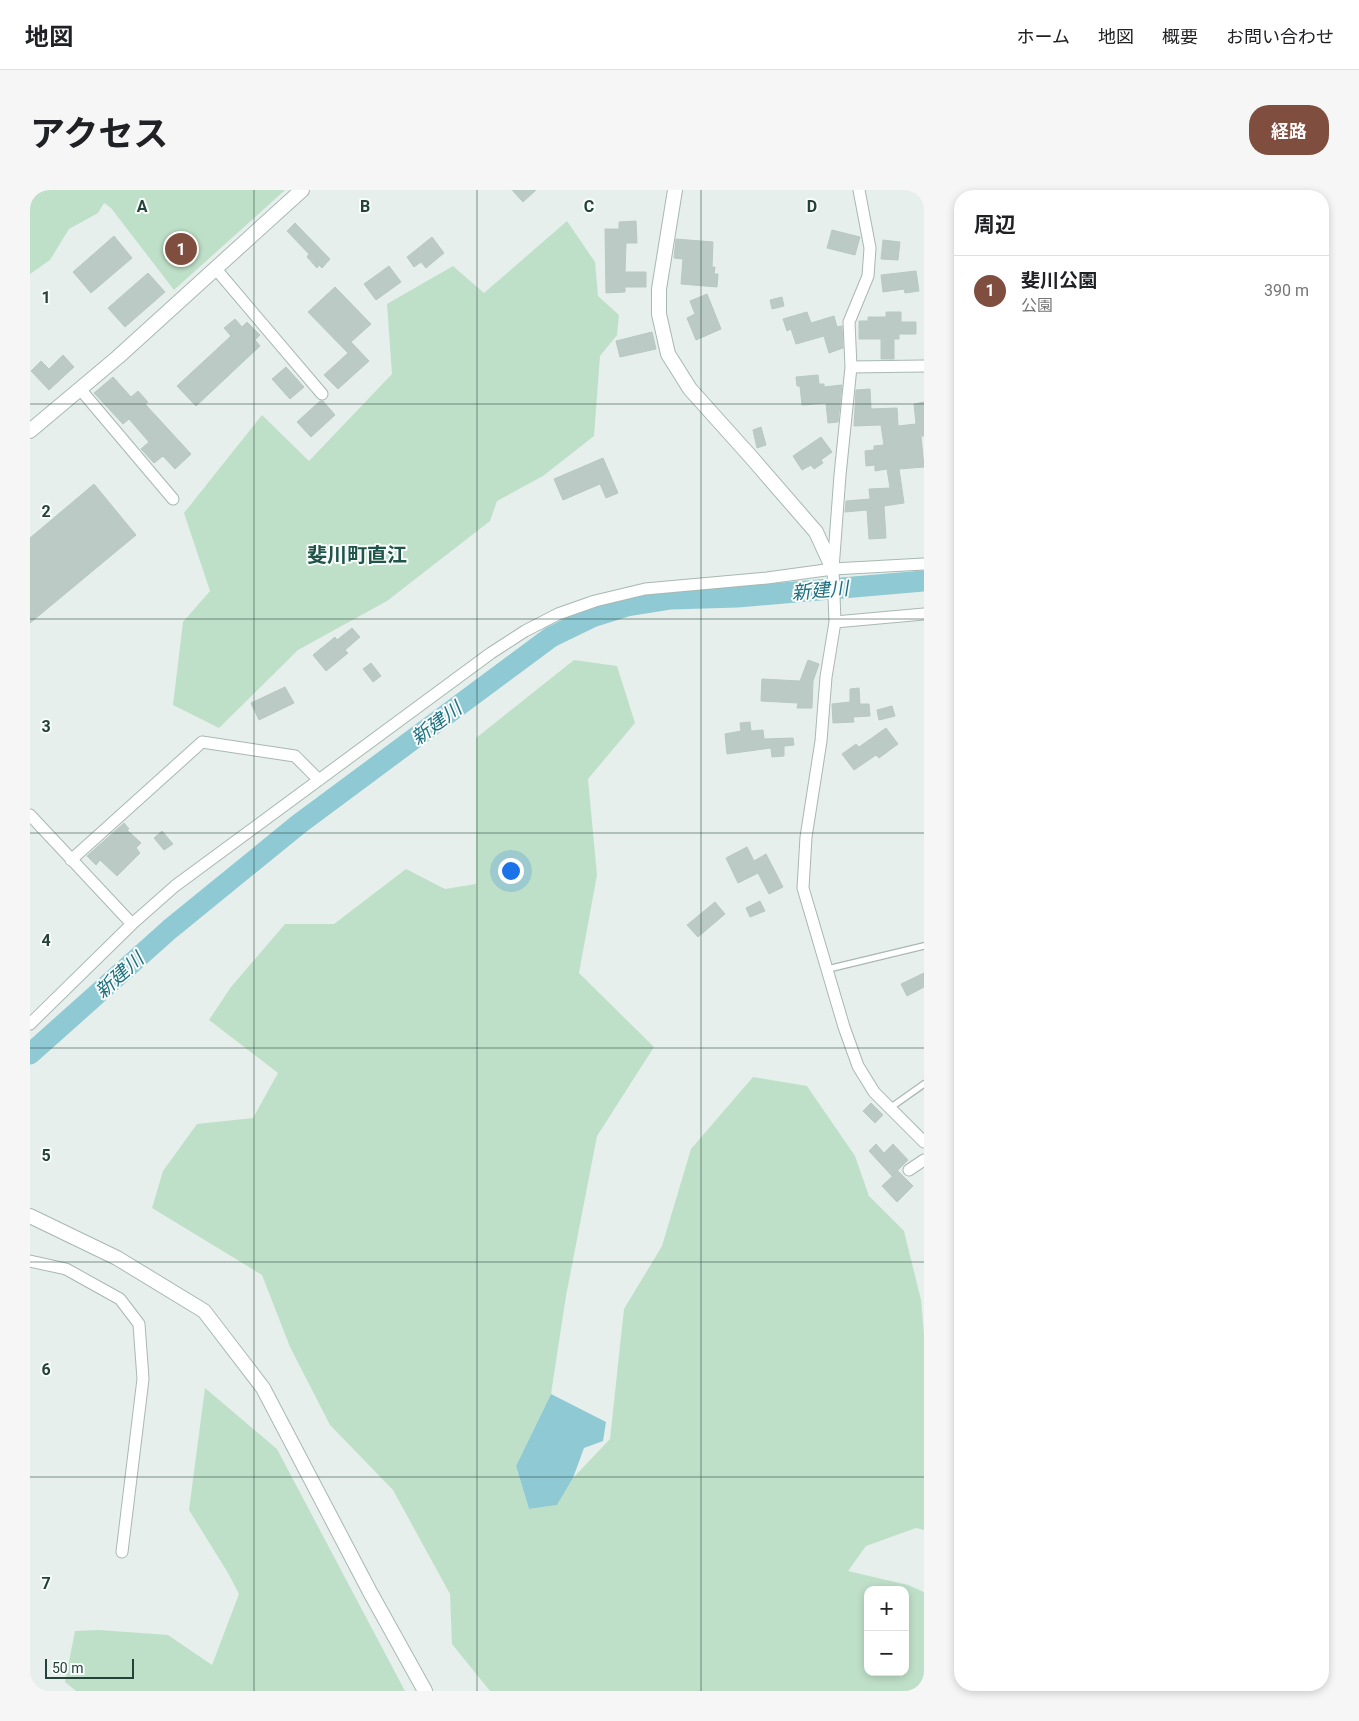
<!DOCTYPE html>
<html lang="ja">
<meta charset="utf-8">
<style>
:root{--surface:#fff;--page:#f6f6f6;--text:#202124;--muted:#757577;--line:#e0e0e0;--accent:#7f4e3f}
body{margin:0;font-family:Roboto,"Noto Sans JP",sans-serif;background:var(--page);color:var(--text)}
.controls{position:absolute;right:15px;bottom:15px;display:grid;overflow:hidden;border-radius:10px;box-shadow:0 2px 8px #0003}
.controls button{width:45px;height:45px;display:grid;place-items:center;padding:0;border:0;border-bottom:1px solid var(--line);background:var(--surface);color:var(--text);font:25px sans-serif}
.scale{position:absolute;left:15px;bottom:12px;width:89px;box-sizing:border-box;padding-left:5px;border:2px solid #24423a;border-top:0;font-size:14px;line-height:18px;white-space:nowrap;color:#24423a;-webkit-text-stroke:4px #f7fbf9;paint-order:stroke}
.you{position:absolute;left:480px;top:680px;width:18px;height:18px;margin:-12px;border:4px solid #fff;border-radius:50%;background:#1a73e8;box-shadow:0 0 0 8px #1a73e833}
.badge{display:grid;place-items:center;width:32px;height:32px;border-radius:50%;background:var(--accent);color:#fff;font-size:16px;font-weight:700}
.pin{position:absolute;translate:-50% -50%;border:2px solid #fff;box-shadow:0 1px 5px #0006}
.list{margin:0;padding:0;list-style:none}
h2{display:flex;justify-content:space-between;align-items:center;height:65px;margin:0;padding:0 20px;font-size:21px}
h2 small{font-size:16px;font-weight:400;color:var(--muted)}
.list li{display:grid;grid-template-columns:32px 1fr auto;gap:15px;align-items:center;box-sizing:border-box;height:70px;padding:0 20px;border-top:1px solid var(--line)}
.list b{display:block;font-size:19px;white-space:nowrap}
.list p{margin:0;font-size:16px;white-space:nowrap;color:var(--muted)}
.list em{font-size:16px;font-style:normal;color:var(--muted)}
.map{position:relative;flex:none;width:894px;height:1501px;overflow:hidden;border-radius:20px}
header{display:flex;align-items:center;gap:30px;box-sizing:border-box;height:70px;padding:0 25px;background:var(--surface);border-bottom:1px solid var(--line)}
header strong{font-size:24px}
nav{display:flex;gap:28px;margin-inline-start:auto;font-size:18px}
.intro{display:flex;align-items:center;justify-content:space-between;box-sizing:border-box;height:120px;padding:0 30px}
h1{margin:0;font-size:35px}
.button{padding:12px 22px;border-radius:20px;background:var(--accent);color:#fff;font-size:18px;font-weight:700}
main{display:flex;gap:30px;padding:0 30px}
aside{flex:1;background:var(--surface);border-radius:20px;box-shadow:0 2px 8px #0003}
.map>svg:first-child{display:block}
.green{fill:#bfe0c8;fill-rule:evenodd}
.water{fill:#8ec9d4}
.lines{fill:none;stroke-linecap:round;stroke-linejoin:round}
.river{stroke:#8ec9d4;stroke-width:21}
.building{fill:#bbcac4;stroke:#b8c9c2}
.service-casing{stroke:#a8b8b2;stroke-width:8}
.minor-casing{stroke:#a8b8b2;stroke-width:13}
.tertiary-casing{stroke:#a8b8b2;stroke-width:16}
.service{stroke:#fff;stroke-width:5.5}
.minor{stroke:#fff;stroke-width:11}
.tertiary{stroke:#fff;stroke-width:14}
.grid{fill:none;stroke:#24423a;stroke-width:1;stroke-opacity:0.55}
.labels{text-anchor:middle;stroke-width:4;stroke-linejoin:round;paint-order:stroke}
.water-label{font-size:19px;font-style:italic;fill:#1c6f80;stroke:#f7fbf9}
.quarter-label{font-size:20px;font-weight:bold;fill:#1f5548;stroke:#f7fbf9}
.grid-label{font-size:16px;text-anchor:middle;font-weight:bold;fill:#24423a;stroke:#f7fbf9;stroke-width:4;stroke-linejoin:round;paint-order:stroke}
</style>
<header>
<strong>地図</strong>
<nav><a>ホーム</a><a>地図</a><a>概要</a><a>お問い合わせ</a></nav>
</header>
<div class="intro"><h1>アクセス</h1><a class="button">経路</a></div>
<main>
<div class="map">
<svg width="894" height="1501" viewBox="0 0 894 1501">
<rect width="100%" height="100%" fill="#e6efeb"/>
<path class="green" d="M0 0H255L144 100 81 18 74 13 68 23 39 39 20 70 0 84Z
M537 31 565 72 568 106 589 125 587 145 570 166 564 246 513 286 467 311 460 331 357 411 268 460 189 538 143 515 153 432 180 401 154 323 232 225 279 271 362 184 357 114 423 76 454 103Z
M544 470 587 476 605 533 558 589 567 685 549 783 624 857 567 946 536 1106 521 1204 486 1276 499 1319 527 1315 543 1288 580 1249 594 1119 632 1056 661 959 723 887 777 896 825 966 839 1006 874 1041 891 1110 894 1144V1340L886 1338 836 1356 818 1381 878 1395 894 1402V1501H460L422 1454 420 1404 363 1300 300 1235 260 1157 232 1085 122 1018 133 981 167 934 223 928 248 883 179 830 201 797 255 734H304L376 679 415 699 446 694V548ZM838 1400H875V1482H838Z
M175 1198 247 1259 375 1501H46L35 1492 45 1441 69 1440 138 1445 182 1475 209 1404 198 1383 159 1320Z"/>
<path class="water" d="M521 1204 576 1232 573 1251 554 1258 543 1288 527 1315 499 1319 486 1276Z"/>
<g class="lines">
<path class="river" d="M0 864 140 739 269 634 521 447 562 427 597 416 641 409 707 407 894 391"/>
</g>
<path class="building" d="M482 0H506L493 12Z
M606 31 607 53H596L595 82H616V97H595V102L576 103 575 39H589V32Z
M265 33 300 69 292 78 289 75 287 78 277 67 279 64 257 41Z
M802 40 830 47 825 65 797 58Z
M84 46 102 68 61 103 43 82Z
M402 47 414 63 396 78 391 72 384 77 377 67Z
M646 49 683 52 682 77H685L684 84H688L687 97 651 94 653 69 644 68Z
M853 50 870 52 868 70 851 69Z
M359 76 371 92 346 110 334 94Z
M886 81 889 101 875 103 874 99 853 102 851 85Z
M118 83 135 102 95 137 78 118Z
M305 97 341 134 321 152 339 171 308 199 294 185 318 163 278 122Z
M677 104 691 139 666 150 657 128 665 124 660 111Z
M752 107 754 116 742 119 740 110Z
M777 122 781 133 804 126 807 137 812 136 813 158 799 163 794 146 766 154 761 139 757 141 753 129Z
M856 122H871V132H886V144H869V149H864V169H851V149H829V131H838V127H856Z
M205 129 212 137 217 132 230 145 225 150 230 156 166 216 147 196 201 146 194 138Z
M622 142 626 159 590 167 586 151Z
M33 165 44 177 19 200 1 181 11 171 19 179Z
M256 177 274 197 260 209 242 189Z
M788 185 789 194H794V197L812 195 808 232 798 233 796 213 772 215 770 196H767L766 187Z
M83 187 101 207 108 201 118 212 115 214 161 264 145 279 133 266 124 273 111 259 119 252 99 229 93 234 64 203Z
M840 199 841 219 867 218 868 236 886 234 884 214 894 212V246H891L894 277 869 279 874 313 854 316 856 348 839 349 837 320 815 322 816 311 840 309 839 299 860 298 857 279 845 281V275L836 276 835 261 844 260V256L854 255 851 235 824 236 826 200Z
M290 211H293L305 225 281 247 267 232Z
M731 237 736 255 727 258 723 240Z
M791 247 802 262 791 270 793 273 784 279 781 275 772 280 763 266Z
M573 268 588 303 576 308 570 294 533 310 524 289Z
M64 294 106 345 0 433V348Z
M322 438 330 447 315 460 318 463 296 481 283 465 305 447 307 450Z
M778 470 789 474 783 491 782 518H767L768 513 731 511 732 489 770 491Z
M341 473 351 486 343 492 333 479Z
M255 497 264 513 229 530 221 513Z
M829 498 830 514H839L840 526 823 527 824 532 803 533 802 514 820 512V499Z
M862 516 865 526 849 530 847 520Z
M720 532 721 541 733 540 734 549 763 548 764 555 754 556V566L742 567 741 558 697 564 695 544 711 541 710 533Z
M856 538 868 554 849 568 846 565 824 580 812 564 826 554 829 557Z
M94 633 99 639 97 640 111 653 106 658 110 663 87 686 70 670 66 675 57 666Z
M132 641 143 654 134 660 124 648Z
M717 657 724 671 736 664 753 697 739 704 728 683 708 693 696 668Z
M730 711 735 721 720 727 716 718Z
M685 712 695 724 668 747 657 735Z
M894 783V797L877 806 871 794Z
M841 913 853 925 845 933 833 921Z
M846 954 854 963 863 954 878 970 862 986 839 961Z
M868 981 883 996 867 1012 852 996Z"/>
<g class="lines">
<defs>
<path id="service" d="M798 779 894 756
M860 918 894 894"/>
<path id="minor" d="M829 0 840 58 838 86 819 132 821 177 810 285 803 379 805 432 796 487 791 551 776 647 773 698 814 837 828 876 844 902 894 952
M185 78 292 204
M821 177 894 176
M50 199 143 309
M805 432 894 424
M0 625 102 734
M41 670 172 552 265 566 289 590
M0 834 102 734 145 696 461 463 495 441 528 424 565 411 615 399 737 388 803 379 894 374
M879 980 894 970
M0 1071 36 1079 90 1109 109 1134 113 1189 92 1362"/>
<path id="tertiary" d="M645 0 629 99V124L638 164 660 199 721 267 786 342 803 379
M0 241 88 167 272 0
M0 1026 87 1068 174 1121 233 1198 340 1402 395 1501"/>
</defs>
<use href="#service" class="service-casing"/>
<use href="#minor" class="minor-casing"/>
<use href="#tertiary" class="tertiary-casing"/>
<use href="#service" class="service"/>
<use href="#minor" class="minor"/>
<use href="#tertiary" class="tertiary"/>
</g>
<path class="grid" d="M224 0V1501M447 0V1501M671 0V1501M0 214H894M0 429H894M0 643H894M0 858H894M0 1072H894M0 1287H894"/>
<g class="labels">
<g class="water-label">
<text transform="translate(790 400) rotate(-5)" y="7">新建川</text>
<text transform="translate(406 533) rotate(-37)" y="7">新建川</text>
<text transform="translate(89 785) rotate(-42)" y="7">新建川</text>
</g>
<g class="quarter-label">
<text x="327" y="372">斐川町直江</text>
</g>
</g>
<g class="grid-label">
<text x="112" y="22">A</text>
<text x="335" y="22">B</text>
<text x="559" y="22">C</text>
<text x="782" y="22">D</text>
<text x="16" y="113">1</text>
<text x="16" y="327">2</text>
<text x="16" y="542">3</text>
<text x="16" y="756">4</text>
<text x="16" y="971">5</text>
<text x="16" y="1185">6</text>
<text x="16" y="1399">7</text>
</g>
</svg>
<div class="controls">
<button>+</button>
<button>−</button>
</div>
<div class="scale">50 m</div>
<div class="you"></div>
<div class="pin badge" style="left:151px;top:59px">1</div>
</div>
<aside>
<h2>周辺<small></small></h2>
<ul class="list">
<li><span class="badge">1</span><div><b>斐川公園</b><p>公園</p></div><em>390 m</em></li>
</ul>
</aside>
</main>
